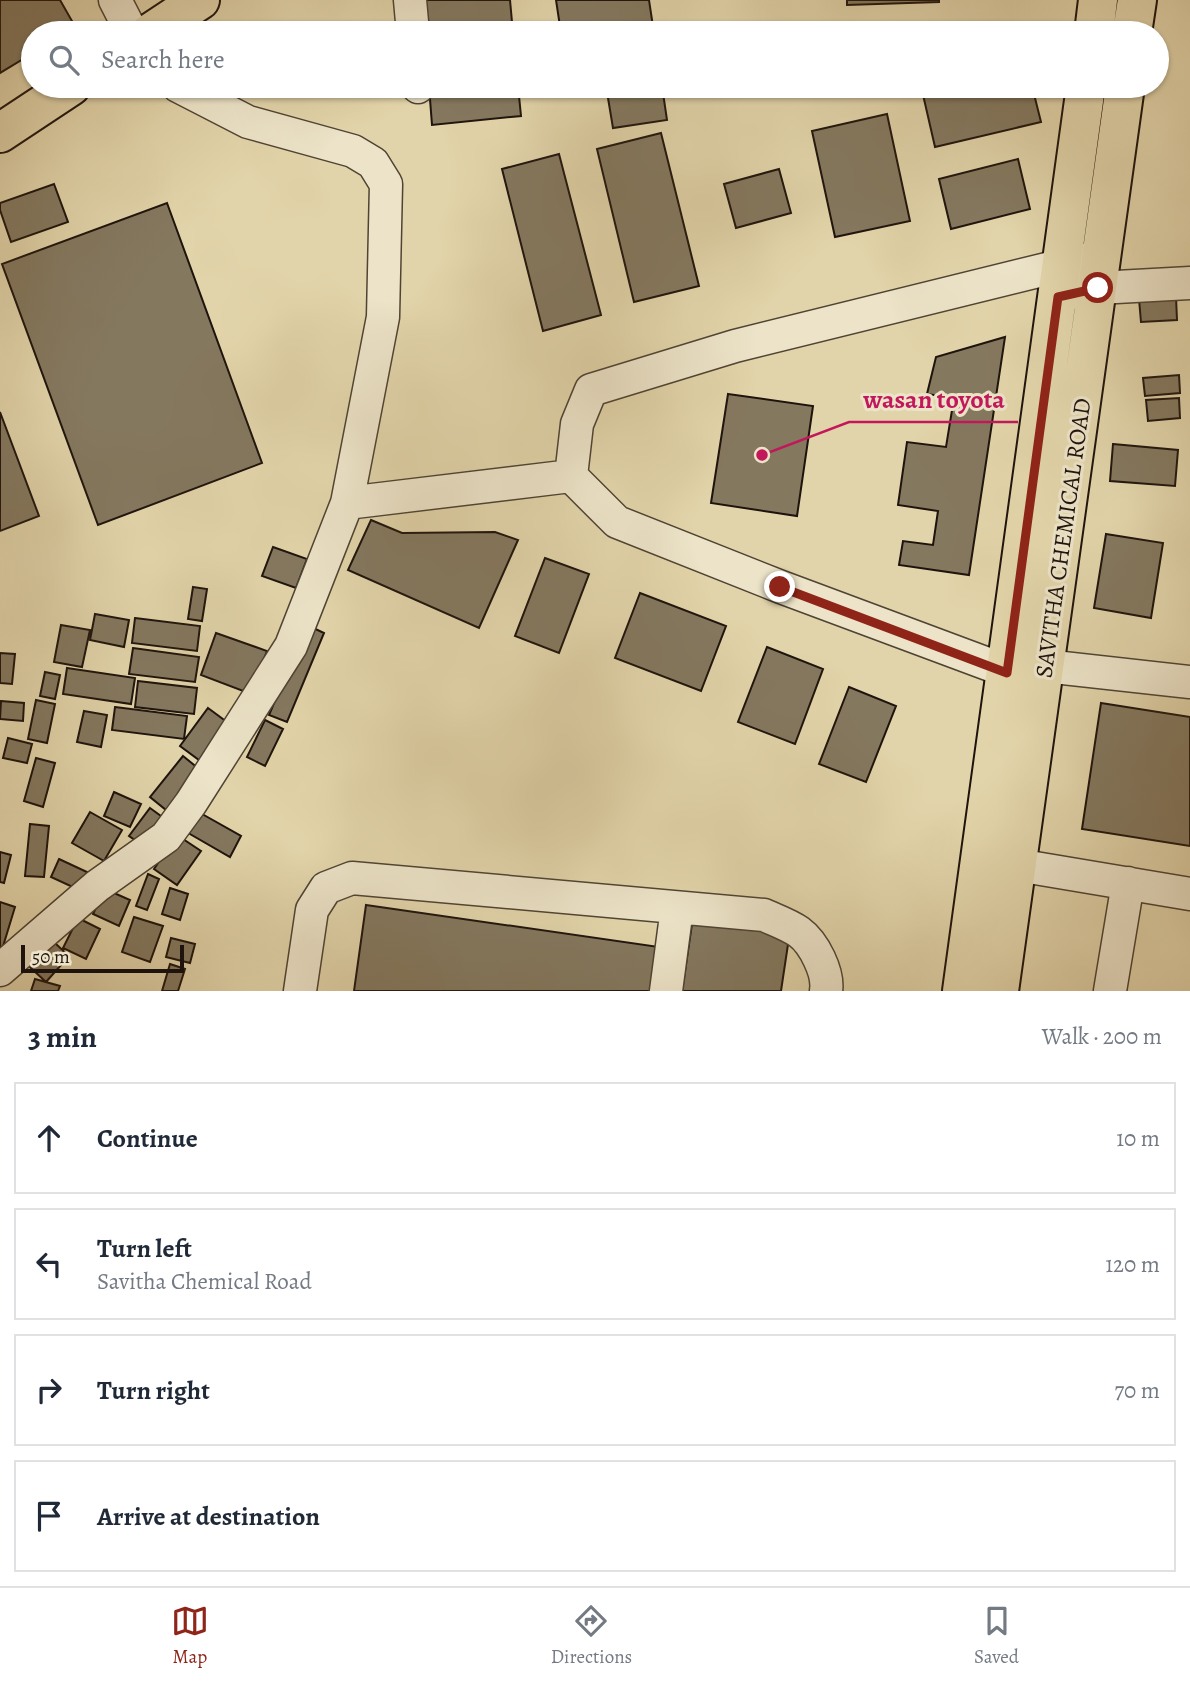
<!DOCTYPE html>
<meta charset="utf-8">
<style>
:root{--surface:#fff;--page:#f2f2f3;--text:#1f2937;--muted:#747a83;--line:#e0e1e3;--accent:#8f2418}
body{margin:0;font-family:Alegreya,serif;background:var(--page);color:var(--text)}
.scale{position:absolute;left:21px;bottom:18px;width:163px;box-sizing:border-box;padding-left:7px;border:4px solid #1e140d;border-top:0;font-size:19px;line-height:24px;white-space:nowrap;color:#1e140d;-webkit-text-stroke:5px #ece3c8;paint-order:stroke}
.stop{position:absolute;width:21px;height:21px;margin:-16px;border:5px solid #8f2418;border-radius:50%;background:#fff}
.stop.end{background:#8f2418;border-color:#fff;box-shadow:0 2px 7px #0008}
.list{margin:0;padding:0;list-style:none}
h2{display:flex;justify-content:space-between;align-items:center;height:91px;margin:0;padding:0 28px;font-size:30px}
h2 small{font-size:23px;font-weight:400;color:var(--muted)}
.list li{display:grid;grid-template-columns:46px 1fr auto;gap:21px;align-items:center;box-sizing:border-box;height:112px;margin:0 14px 14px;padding:0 14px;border:2px solid var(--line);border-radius:0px}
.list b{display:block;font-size:26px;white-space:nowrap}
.list p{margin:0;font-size:23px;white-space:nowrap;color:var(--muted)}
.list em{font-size:23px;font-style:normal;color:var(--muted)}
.icon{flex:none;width:38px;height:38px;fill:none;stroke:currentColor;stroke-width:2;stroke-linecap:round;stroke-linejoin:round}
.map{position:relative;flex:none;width:1190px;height:991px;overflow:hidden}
.search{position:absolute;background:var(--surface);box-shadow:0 2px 5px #0004;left:21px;right:21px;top:21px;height:77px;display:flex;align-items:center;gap:18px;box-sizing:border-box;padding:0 24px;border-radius:38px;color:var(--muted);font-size:26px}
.sheet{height:595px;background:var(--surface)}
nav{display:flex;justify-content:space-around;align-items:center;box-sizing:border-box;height:98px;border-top:2px solid var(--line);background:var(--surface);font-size:19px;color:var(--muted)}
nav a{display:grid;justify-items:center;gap:4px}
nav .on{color:var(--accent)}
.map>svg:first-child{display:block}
.building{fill:#84785f;stroke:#1e140d;stroke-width:2}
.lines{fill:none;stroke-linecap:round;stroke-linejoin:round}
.minor-casing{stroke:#4f4434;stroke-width:35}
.major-casing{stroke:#1e140d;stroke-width:42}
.minor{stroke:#ece3c8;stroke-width:32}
.major{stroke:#e2d4aa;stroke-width:38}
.route{stroke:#8f2418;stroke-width:9}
.labels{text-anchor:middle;stroke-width:6;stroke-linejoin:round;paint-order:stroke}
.street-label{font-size:24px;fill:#1e140d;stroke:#ece3c8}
.leader{fill:none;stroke:#c2185b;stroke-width:2.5}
.callout-dot{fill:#c2185b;stroke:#ece3c8;stroke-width:2.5}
.callout-label{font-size:26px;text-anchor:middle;font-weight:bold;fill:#c2185b;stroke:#ece3c8;stroke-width:6;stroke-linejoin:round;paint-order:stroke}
</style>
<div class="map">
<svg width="1190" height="991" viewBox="0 0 1190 991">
<rect width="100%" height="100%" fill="#e2d4aa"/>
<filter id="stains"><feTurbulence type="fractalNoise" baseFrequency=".00286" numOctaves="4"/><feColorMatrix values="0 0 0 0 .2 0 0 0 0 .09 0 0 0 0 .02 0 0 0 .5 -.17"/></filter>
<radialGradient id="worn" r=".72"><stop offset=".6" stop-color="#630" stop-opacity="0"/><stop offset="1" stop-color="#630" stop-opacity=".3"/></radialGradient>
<path class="building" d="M0 0H60L76 28 67 33H33V53L0 73Z
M420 0H510L513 33H424Z
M556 0H649L654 33H561Z
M847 0H939V2L847 5Z
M429 86H518L521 116 432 125Z
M606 86H662L667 120 613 128Z
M921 86H1032L1041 122 935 147Z
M887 114 910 221 835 237 812 131Z
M661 133 699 286 634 302 597 149Z
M559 154 601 315 543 331 502 169Z
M1018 159 1030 209 951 229 939 179Z
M779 169 791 213 736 228 724 184Z
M54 184 68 222 11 242 0 210V203Z
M167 203 262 463 98 525 2 264Z
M1176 297 1177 320 1141 322 1139 299Z
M1005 337 969 575 899 565 903 541 933 545 938 511 898 505 907 442 946 447 954 398 927 394 936 357Z
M1179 375 1180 393 1145 396 1143 378Z
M728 394 813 406 797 516 711 503Z
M1179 398 1180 418 1148 421 1146 400Z
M0 412 39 516 0 531Z
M1113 444 1178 450 1175 486 1110 481Z
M371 520 402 533 495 532 518 540 479 628 348 570Z
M1106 534 1163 543 1151 618 1094 608Z
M273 547 307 559 296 588 262 576Z
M545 558 589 574 559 653 515 636Z
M193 587 207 589 202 621 188 619Z
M640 593 726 626 701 691 615 658Z
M95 614 129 620 124 647 90 640Z
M135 618 200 626 197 651 132 643Z
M61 625 90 630 82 667 54 662Z
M307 625 324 633 287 722 269 715Z
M216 633 267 651 251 694 201 675Z
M767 647 823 669 795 744 738 722Z
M133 648 199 657 195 682 129 674Z
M0 653 15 654 12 684 0 683Z
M67 668 135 678 131 704 63 694Z
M45 672 60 675 55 699 40 696Z
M138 681 197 688 194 714 135 707Z
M849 687 896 706 866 782 819 764Z
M36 700 55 704 47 743 28 739Z
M1 701 24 703 23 721 0 719Z
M1101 703 1190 717V846L1082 829Z
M115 707 187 716 184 739 112 730Z
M208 708 235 728 207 766 180 746Z
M84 711 107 715 101 747 77 742Z
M265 720 283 729 265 766 247 757Z
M8 738 32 744 27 763 3 758Z
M183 756 204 773 171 814 150 797Z
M36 758 55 763 43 807 24 801Z
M114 792 141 804 130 827 104 816Z
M150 808 165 819 145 847 129 836Z
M195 810 241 836 230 857 183 830Z
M90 812 122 830 104 861 72 843Z
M30 824 49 826 44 877 25 876Z
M177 835 201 851 177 885 154 869Z
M0 852 11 855 4 883 0 882Z
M59 859 87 872 79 890 51 877Z
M148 874 159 879 147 910 136 906Z
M170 888 188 894 180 920 162 914Z
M105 889 130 900 119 926 93 914Z
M0 902 15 907 1 953H0Z
M366 905 666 948 660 991H354Z
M134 917 163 926 150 962 122 952Z
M693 917 790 931 781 991H682Z
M78 918 100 929 86 959 63 948Z
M43 932 69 956 46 982 20 958Z
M171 938 195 944 190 963 166 957Z
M170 964 185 969 178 991H162Z
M35 979 60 986 58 991H31Z"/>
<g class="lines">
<defs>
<path id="minor" d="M115 0 132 33
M410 0 413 33
M418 86V87
M1076 293 1098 288 1190 283
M347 503 571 476
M1045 666 1190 682
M1028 679 781 587 617 522 571 476 577 424 591 390 735 346 1083 260
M1017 865 1190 894
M0 970 97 886 166 837 191 803 291 646 347 503 383 317 386 184 373 163 353 151 248 122 178 86
M300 991 312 910 326 888 352 878 764 915C775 920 789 925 799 932 814 943 829 973 826 991
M666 991 677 908
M1110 991 1128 883"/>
<path id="major" d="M150 33 200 0
M1094 33 1098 0
M1132 33 1137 0
M0 133 71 86
M962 991 1086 86
M999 991 1125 86"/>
</defs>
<use href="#minor" class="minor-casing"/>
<use href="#major" class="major-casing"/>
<use href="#minor" class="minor"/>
<use href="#major" class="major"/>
</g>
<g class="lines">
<path class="route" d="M780 587 1007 673 1058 297 1098 288"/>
</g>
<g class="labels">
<g class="street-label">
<text transform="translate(1063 538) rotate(-82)" y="8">SAVITHA CHEMICAL ROAD</text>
</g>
</g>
<path class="leader" d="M762 455L849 422H1018"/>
<circle class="callout-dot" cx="762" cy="455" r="7"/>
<g class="callout-label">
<text x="934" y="408">wasan toyota</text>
</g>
<rect width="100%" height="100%" filter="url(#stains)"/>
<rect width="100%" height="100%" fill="url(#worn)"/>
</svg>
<div class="scale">50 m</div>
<div class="stop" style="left:1098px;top:288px"></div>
<div class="stop end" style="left:780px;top:587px"></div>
<div class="search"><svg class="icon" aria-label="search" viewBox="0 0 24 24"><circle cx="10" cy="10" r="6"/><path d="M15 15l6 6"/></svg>Search here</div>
</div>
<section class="sheet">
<h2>3 min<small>Walk · 200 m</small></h2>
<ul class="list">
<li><svg class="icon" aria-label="ahead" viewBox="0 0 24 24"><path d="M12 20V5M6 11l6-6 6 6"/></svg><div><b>Continue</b></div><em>10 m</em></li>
<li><svg class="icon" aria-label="left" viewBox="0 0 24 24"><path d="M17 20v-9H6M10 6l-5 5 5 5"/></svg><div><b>Turn left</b><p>Savitha Chemical Road</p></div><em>120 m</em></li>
<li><svg class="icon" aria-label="right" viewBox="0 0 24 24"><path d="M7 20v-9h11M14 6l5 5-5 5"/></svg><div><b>Turn right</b></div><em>70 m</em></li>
<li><svg class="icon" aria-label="arrive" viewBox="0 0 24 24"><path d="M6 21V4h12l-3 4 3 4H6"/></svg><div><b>Arrive at destination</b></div></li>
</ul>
</section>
<nav>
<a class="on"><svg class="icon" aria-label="map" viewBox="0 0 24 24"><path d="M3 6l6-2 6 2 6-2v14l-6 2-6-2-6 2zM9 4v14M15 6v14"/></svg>Map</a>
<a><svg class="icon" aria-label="directions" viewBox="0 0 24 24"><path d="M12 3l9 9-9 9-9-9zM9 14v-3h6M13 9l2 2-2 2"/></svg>Directions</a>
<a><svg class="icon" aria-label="saved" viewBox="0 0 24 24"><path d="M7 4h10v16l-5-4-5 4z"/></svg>Saved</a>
</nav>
